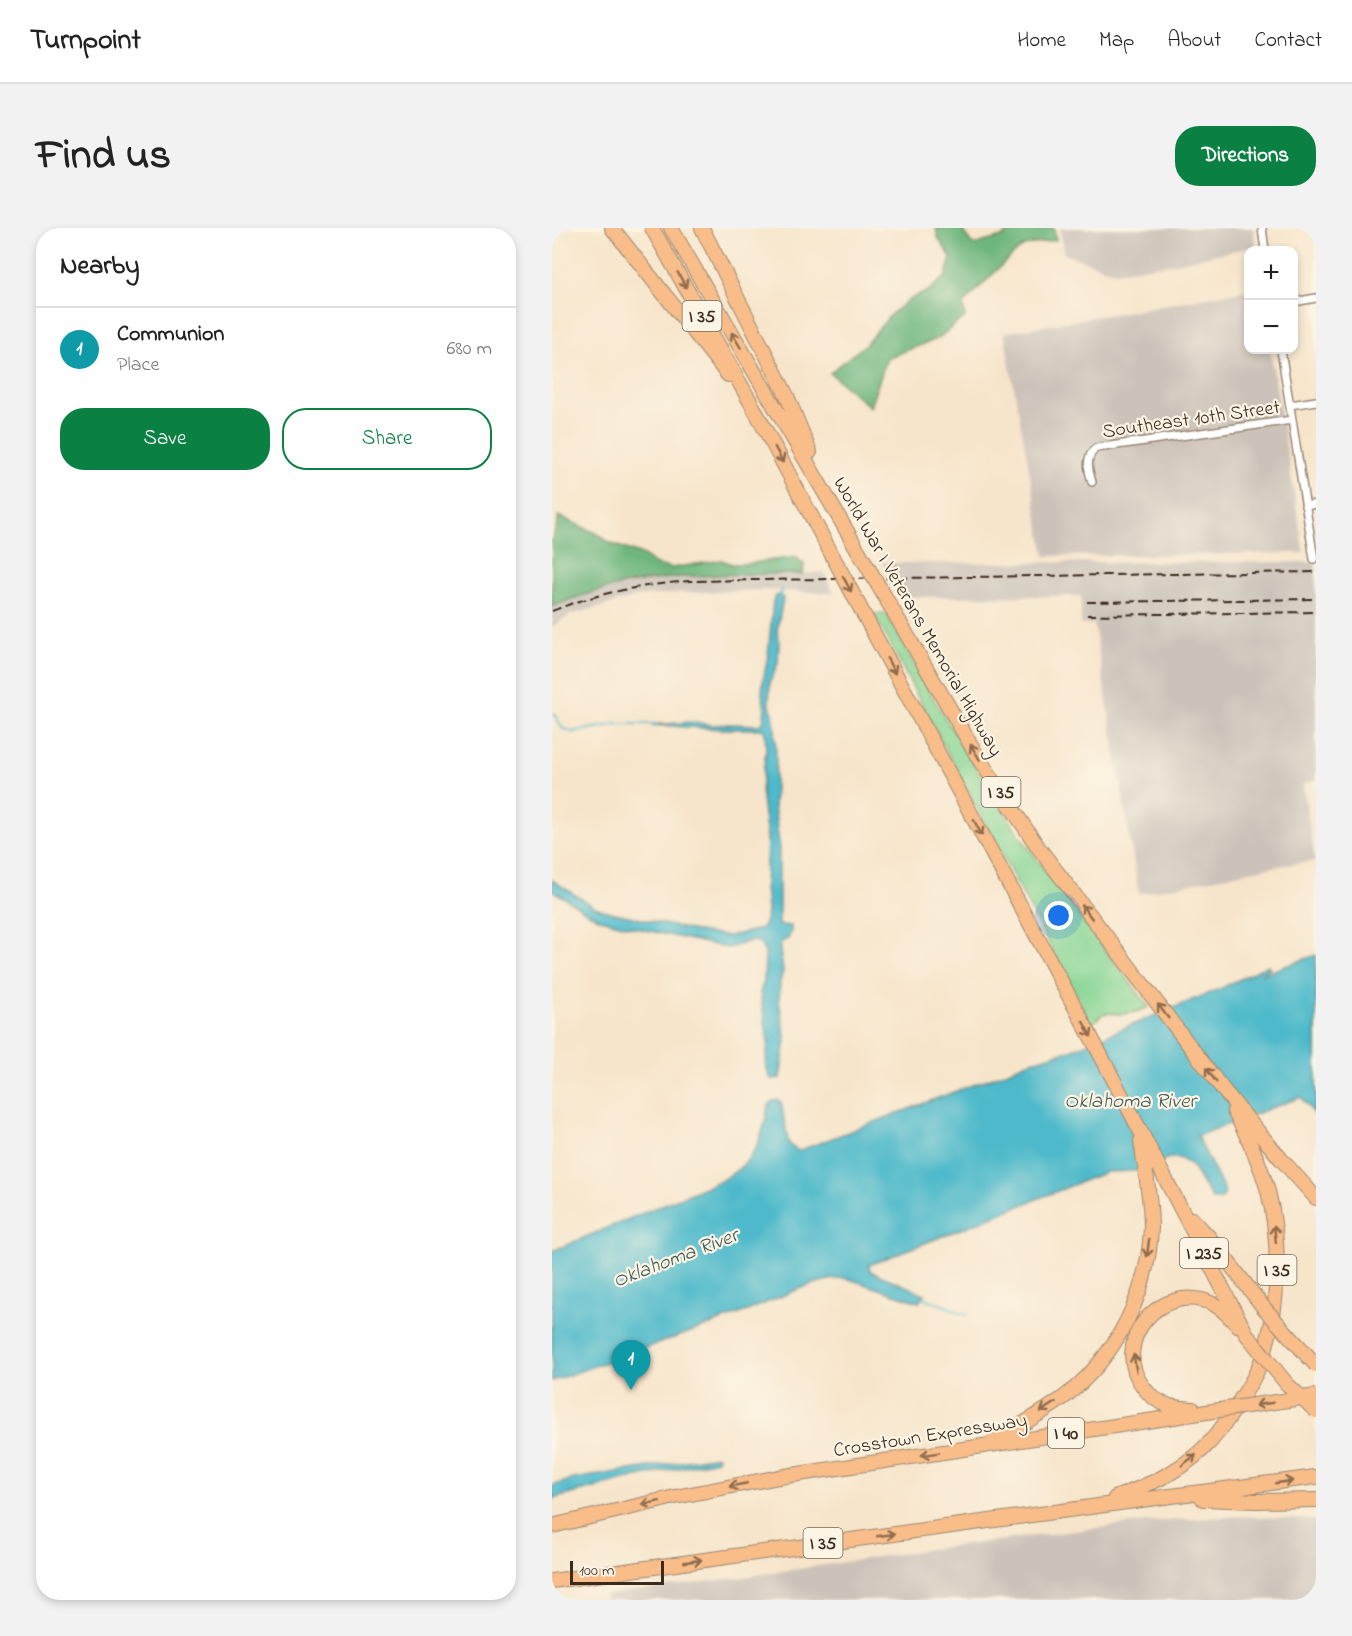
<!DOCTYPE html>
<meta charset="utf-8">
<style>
:root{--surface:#fff;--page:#f2f2f2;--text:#222;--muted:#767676;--line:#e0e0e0;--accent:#0b8043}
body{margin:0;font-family:"Indie Flower",sans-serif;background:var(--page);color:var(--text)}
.controls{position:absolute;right:18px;top:18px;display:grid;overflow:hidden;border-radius:12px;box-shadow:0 3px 9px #0003}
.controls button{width:54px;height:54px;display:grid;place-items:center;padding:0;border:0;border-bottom:2px solid var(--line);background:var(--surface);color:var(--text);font:30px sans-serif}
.scale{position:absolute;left:18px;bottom:15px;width:94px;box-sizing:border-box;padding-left:6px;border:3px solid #3b2a1e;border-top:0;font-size:16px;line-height:21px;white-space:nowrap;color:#3b2a1e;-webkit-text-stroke:4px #fcf5e5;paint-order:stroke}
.you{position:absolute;left:507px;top:688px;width:21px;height:21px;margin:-15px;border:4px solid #fff;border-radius:50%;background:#1a73e8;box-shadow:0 0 0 9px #1a73e833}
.badge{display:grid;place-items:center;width:39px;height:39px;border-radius:50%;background:var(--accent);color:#fff;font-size:20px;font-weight:700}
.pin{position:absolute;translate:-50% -50px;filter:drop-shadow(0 2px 3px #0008)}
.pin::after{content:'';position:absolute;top:32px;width:21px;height:18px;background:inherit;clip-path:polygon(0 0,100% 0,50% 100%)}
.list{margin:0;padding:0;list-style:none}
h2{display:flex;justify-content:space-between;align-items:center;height:78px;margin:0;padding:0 24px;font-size:26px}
h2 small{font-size:20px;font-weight:400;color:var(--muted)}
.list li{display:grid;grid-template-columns:39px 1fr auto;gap:18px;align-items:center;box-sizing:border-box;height:84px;padding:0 24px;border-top:2px solid var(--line)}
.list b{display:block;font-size:22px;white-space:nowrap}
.list p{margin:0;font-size:20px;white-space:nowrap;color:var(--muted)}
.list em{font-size:20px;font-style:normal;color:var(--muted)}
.actions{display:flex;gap:12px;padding:18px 24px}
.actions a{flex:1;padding:14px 0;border:2px solid var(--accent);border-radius:24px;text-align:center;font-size:21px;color:var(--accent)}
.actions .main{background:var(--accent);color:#fff}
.map{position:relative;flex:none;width:764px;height:1372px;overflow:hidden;border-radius:24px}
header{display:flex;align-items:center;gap:36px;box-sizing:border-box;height:84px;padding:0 30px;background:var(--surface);border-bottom:2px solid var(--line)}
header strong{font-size:28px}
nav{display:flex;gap:33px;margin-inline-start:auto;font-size:21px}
.intro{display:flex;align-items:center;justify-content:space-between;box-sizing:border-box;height:144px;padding:0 36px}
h1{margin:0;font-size:42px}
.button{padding:15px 27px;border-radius:24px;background:var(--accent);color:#fff;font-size:21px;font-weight:700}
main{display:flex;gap:36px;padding:0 36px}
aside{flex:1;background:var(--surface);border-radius:24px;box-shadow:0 3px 9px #0003}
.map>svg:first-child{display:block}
.industrial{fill:#ccc2b9}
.green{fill:#88d594;stroke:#628059;stroke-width:1.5}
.forest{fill:#6eb67e;stroke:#54704e;stroke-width:1.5}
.water{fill:#4eb9ca;stroke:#447274;stroke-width:1.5}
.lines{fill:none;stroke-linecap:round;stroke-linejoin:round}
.stream{stroke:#4eb9ca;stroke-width:2}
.street-casing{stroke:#998874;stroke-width:10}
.highway-casing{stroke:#998874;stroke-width:16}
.street{stroke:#fff;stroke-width:7}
.highway{stroke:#f8bd89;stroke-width:14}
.rail{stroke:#3b2a1e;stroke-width:2;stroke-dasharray:9 4.5;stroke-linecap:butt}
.highway-bridge-casing{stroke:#998874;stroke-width:16;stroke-linecap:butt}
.highway-bridge{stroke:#f8bd89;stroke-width:14}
.oneway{stroke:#906c4e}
.labels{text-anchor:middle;stroke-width:4.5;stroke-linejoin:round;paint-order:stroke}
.shield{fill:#fcf5e5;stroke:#75675a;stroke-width:1.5}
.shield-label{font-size:18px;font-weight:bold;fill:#3b2a1e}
.street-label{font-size:20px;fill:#3b2a1e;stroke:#fcf5e5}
.water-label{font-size:21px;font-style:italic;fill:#425c5a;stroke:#fcf5e5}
</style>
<header>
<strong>Turnpoint</strong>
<nav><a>Home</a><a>Map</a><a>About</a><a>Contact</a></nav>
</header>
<div class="intro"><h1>Find us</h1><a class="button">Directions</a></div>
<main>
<aside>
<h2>Nearby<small></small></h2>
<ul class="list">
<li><span class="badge" style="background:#0f9aa8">1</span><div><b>Communion</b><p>Place</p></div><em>680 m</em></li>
</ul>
<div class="actions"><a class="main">Save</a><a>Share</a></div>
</aside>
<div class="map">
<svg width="764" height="1372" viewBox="0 0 764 1372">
<rect width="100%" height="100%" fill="#fcf5e5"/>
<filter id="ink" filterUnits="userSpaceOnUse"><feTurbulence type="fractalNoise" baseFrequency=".0167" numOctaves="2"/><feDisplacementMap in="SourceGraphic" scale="12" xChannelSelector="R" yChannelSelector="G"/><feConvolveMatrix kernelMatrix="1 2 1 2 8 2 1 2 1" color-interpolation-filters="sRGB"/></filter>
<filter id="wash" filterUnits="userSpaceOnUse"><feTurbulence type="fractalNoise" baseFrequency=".008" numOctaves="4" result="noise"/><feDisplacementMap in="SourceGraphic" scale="24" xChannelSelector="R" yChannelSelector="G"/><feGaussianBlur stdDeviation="1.35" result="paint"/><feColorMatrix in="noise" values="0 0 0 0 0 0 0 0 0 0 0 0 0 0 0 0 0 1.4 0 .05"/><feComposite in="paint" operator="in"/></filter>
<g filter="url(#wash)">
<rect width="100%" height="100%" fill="#f7e5cb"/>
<path class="industrial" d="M508 0H701L704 18 618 36 563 44 512 26Z
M696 62V122H718L752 325 493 328 452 105Z
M764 334V553L751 556 763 633 713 640 587 666 542 396 529 397V368L353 369 330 335Z
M272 344 282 365 210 362 127 365 84 369 18 387 0 399V379L46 362 82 354 126 349 198 346H251Z
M689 1288 764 1292V1372H53L52 1367 199 1348 372 1322 594 1294Z"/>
<path class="green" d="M322 386H334C376 463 421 539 471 612 511 669 555 724 597 779 588 783 579 786 569 786 551 785 552 782 540 797Z"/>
<path class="forest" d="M384 0H409L421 17 450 9 462 0H502L504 12 472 18 454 33 411 76 413 89 385 111 335 130 318 179 278 145 286 138 313 117 340 85 357 72 376 63 394 48 399 29 386 10Z
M6 288 46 306 58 315 90 327 104 337 120 340 170 332 180 336H194L244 329 252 336 251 346C166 346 79 344 0 379V311L6 294Z"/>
<path class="water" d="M228 367 231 370 225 403 227 413 226 435 218 454 217 475 221 486 223 498 224 533 222 578 227 615V697L239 698V703L236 711 229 714 228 722 231 743 228 754 227 773 234 812 228 850 219 851C210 834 216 830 216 812L208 764 212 753 213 725 207 714 199 713 176 720 75 698 48 691 33 683 0 662V652L41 678 54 683 152 705 178 708 208 701 213 696 215 683 213 658 215 611 209 562 214 522 213 504 210 501H170L98 497 139 494 161 497 180 496 206 497 211 495 213 480 210 465 211 453 216 427 221 374 223 368Z
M764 727V888L749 869 645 908 673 964C671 972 667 973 660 971L639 937 628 930H617L586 943 554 944 317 1037 318 1043 373 1066 367 1074 294 1050C264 1050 223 1072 195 1083 130 1108 65 1130 0 1153V1023L170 952C195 938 206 923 213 894 215 886 214 879 220 873L226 872 229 874 236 913 239 918 246 923 452 845 473 835 519 822 672 759 716 737 718 740 708 747Z
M166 1228 165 1232 81 1250 0 1271V1258L21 1251Z"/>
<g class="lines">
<path class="stream" d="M229 334 230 342
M228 368 230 362
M0 487H3L10 500 21 504 65 496H105
M368 1068 415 1087"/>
</g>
</g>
<g filter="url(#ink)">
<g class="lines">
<defs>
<path id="street" d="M710 0 713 22
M742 74 764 70
M729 122 762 331
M738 177 764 173
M540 254C536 241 533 229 544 220L740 192
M753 278 764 276"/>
<path id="highway" d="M60 0 176 147
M100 0 199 175 279 325
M119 0 307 324
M150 0 235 168 258 224
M326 357 427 531 486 619 673 864 729 931 764 970
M312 387 546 822 695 1107
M640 991 656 1008 702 1067
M641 1181C633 1180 625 1180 618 1178 608 1175 598 1168 592 1160 556 1114 609 1052 661 1076 670 1080 678 1089 685 1097
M441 1214C465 1198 492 1185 515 1167 565 1127 597 1064 599 999 599 970 593 941 589 913
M563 1270C594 1258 625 1245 650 1222 664 1209 674 1194 684 1179 691 1167 699 1156 705 1143 728 1091 730 1019 716 963 708 935 696 909 682 883
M651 1271 704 1273 764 1272
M0 1298 123 1269 227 1249 661 1183
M0 1353 604 1270 764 1249"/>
</defs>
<use href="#street" class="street-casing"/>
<use href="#highway" class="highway-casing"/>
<use href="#street" class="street"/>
<use href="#highway" class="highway"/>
<path class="rail" d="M535 374 764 371
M0 383C44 365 90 357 137 353L764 344
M535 387 764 384"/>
<defs>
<path id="highway-bridge" d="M307 324 326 357
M279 325 312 387
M702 1067 712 1080 764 1137
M695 1107 735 1156 764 1183
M661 1183 764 1168"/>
</defs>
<use href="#highway-bridge" class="highway-bridge-casing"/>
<use href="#highway-bridge" class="highway-bridge"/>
</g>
<defs><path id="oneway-shaft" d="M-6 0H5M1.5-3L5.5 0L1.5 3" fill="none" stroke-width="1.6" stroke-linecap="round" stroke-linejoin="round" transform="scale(1.5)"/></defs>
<g class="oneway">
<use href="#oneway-shaft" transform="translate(130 52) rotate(60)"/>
<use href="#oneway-shaft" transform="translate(184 112) rotate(-121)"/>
<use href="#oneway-shaft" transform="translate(227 227) rotate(62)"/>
<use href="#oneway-shaft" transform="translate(295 356) rotate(62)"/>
<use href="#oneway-shaft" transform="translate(339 438) rotate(62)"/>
<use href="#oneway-shaft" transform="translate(423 524) rotate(-121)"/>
<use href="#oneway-shaft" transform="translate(426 600) rotate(62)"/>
<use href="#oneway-shaft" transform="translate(535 684) rotate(-127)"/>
<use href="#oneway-shaft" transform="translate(611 783) rotate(-127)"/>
<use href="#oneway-shaft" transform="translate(535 801) rotate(62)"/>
<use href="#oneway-shaft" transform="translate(659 847) rotate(-127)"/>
<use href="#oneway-shaft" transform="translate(723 1006) rotate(-96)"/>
<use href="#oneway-shaft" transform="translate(596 1020) rotate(97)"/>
<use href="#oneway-shaft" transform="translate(583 1135) rotate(-99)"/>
<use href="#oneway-shaft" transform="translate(712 1176) rotate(172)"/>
<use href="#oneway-shaft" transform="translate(496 1179) rotate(147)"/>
<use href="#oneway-shaft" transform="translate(378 1226) rotate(171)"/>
<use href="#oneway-shaft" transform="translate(637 1232) rotate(-37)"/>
<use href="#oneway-shaft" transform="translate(732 1254) rotate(-8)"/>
<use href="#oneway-shaft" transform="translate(186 1257) rotate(169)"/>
<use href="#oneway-shaft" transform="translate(99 1275) rotate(168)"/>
<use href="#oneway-shaft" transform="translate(334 1307) rotate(-8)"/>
<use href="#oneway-shaft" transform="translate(141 1333) rotate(-8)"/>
</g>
</g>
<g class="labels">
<g class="shield">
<rect x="130.5" y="73" width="39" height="30" rx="4.5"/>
<rect x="429.5" y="549" width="39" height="30" rx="4.5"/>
<rect x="628" y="1010" width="48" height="30" rx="4.5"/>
<rect x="705.5" y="1027" width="39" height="30" rx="4.5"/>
<rect x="496" y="1190" width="36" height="30" rx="4.5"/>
<rect x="251.5" y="1300" width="39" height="30" rx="4.5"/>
</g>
<g class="shield-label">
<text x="150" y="94">I 35</text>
<text x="449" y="570">I 35</text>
<text x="652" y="1031">I 235</text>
<text x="725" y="1048">I 35</text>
<text x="514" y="1211">I 40</text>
<text x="271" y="1321">I 35</text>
</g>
<g class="street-label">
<text transform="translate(639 190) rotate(-8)" y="7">Southeast 10th Street</text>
<text transform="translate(367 388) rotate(60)" y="7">World War I Veterans Memorial Highway</text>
<text transform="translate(378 1206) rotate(-9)" y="7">Crosstown Expressway</text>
</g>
<g class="water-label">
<text x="578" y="879">Oklahoma River</text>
<text transform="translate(123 1029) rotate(-21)" y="7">Oklahoma River</text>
</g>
</g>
</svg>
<div class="controls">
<button>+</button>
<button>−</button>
</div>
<div class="scale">100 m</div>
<div class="you"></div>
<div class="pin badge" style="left:79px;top:1162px;background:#0f9aa8">1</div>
</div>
</main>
